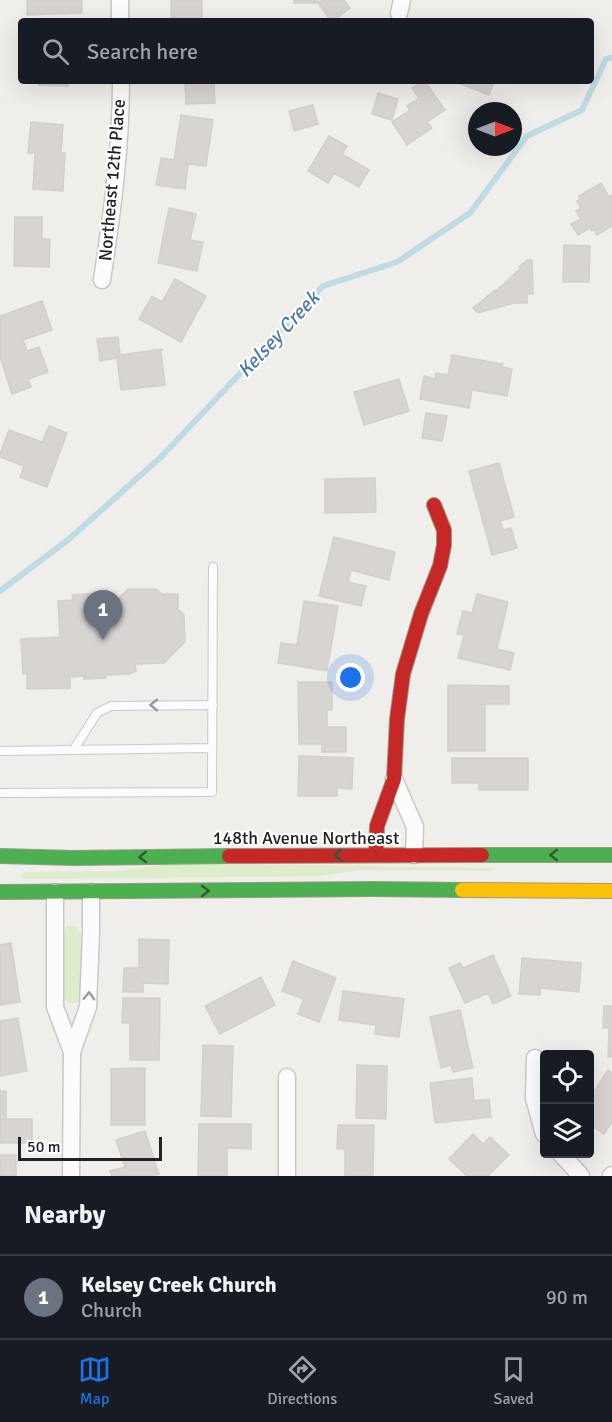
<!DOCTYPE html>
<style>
:root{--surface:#171b24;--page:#242831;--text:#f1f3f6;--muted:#9ea1a6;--line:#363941;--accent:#1a73e8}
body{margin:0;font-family:Signika,sans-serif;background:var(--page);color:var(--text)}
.controls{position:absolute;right:18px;bottom:18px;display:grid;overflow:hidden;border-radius:6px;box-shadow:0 6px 24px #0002}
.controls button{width:54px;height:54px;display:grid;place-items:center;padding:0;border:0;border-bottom:2px solid var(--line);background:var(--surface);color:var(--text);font:30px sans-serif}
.compass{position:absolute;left:468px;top:102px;width:54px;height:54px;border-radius:50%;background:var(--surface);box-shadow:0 6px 24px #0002;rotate:90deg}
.scale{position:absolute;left:18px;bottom:15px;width:144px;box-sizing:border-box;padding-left:6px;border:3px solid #222;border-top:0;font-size:16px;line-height:21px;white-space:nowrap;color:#222;-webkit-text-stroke:4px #fff;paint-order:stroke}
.you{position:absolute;left:351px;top:678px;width:21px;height:21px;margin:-15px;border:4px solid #fff;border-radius:50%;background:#1a73e8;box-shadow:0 0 0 9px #1a73e833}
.badge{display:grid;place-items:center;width:39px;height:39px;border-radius:50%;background:var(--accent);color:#fff;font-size:20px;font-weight:700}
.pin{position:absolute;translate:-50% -50px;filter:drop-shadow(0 2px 3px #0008)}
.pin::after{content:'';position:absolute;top:32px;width:21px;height:18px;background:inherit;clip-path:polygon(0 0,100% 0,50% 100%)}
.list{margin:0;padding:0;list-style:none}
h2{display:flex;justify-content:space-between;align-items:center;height:78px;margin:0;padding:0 24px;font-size:26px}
h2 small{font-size:20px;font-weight:400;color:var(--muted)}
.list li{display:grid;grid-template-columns:39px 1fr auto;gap:18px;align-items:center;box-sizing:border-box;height:84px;padding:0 24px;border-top:2px solid var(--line)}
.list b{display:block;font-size:22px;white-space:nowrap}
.list p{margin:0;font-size:20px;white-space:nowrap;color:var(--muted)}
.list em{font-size:20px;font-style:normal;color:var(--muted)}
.icon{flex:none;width:33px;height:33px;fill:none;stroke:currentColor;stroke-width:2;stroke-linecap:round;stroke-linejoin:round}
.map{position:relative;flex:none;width:612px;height:1176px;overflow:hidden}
.search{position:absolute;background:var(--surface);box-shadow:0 6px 24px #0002;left:18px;right:18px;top:18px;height:66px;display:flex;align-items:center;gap:15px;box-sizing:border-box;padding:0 21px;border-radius:6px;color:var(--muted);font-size:22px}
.sheet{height:162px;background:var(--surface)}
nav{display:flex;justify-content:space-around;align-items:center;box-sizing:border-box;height:84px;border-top:2px solid var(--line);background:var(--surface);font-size:16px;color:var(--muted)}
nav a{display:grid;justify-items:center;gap:3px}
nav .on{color:var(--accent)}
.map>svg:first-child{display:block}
.grass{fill:#ddeccb}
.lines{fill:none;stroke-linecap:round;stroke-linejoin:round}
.stream{stroke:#bfdbe3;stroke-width:6}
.building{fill:#d7d4d2;stroke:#d3d0cc;stroke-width:1.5}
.lane-casing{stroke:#c9c8c7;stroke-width:10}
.street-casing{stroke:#c9c8c7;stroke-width:19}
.fast-casing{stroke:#999a82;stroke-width:16}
.slow-casing{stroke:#999a82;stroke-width:16}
.jam-casing{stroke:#999a82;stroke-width:16}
.lane{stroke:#fdfcfc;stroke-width:8}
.street{stroke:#fdfcfc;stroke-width:16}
.fast{stroke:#4caf50;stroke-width:14}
.slow{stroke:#ffc107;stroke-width:14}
.jam{stroke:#c62828;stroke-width:14}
.oneway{stroke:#9a9a9a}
.oneway2{stroke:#335a34}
.labels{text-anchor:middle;stroke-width:4.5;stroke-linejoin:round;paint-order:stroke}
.street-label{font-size:18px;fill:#222;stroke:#fff}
.water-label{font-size:20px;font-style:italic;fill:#4a7aab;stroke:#fff}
</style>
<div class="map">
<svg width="612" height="1176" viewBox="0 0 612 1176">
<rect width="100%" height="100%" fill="#f0eeeb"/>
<path class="grass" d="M175 863 493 868 491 871 362 870 320 876 24 879 20 876 24 872 119 871Z
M67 926H76L81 934 80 997 76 1003H69L64 999V931Z"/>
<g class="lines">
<path class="stream" d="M0 591 69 539 161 457 323 286 397 262 470 213 527 136 582 110 606 59 612 57"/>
</g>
<path class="building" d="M27 0H82V13L27 15Z
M171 0H202V21H171Z
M294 0H318V3H294Z
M323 0H344L350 8 333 21H331L318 3Z
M39 81H68V86L39 85Z
M185 81H214L215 103 186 104Z
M422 81H425L445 110 427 122 432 128 407 145 392 122 410 110 407 106 419 98 412 88Z
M460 81H494L489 95 459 83Z
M378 93 398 99 392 120 372 114Z
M313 105 318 124 294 131 289 111Z
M181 115 213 120 206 166 188 164 185 189 156 185 161 158 174 160Z
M31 122 63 125 61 153H65L63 191 33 189 35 153H28Z
M329 136 347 146 342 154 369 170 359 187 334 173 328 183 308 171Z
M601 183 609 197 612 195V226L597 235 594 229 592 231 590 228 578 235 571 224 581 219 576 211 581 208 577 201 580 199 579 196Z
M169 208 196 214 190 240 203 242 197 271 158 263Z
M15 217H42V239H50L49 267 14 266Z
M564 245 590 246 589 282H563Z
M527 260H532L533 294H527V303H514L478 313 473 308 495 290 496 291 521 268 519 267Z
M175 279 206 296 181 342 139 319 152 296 162 302Z
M42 301 52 330 23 340 27 351 39 347 48 372 28 379 31 387 12 394 0 357V316Z
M118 337 120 355 163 349 161 350 165 385 121 390 117 358 100 361 97 339Z
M452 355 503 364 502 367 512 369 507 396 472 390 469 408 420 399 424 376 435 379 436 373 448 375Z
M399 379 409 411 364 425 354 392Z
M426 413 447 416 442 441 422 438Z
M49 426 67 433 47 487 20 477 24 466 0 457V454L9 430 42 442Z
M499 463 514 517 500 521 503 530 511 528 517 548 492 555 469 471Z
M375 478 376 512 325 513V479Z
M334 537 395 552 389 580 351 570 348 582 366 586 361 606 319 596Z
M128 589H156L162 594H178V609L184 615 185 642 164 663 135 664 136 671 130 674 106 675V678L84 679V676L70 677V688L27 689V674H23L21 639 60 637 58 601 73 600 72 595 102 593 103 610 111 609V606Z
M477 594 508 602 497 649 514 653 510 670 458 658 464 635 457 634 463 611 472 613Z
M304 601 338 606 327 671 278 663 281 643 297 645Z
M298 682H332V710H327V727H346V752H322V744H299Z
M448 685 509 686V704H485V751H448Z
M299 756 353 758 352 789 337 788V796H298Z
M452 758H528V790H479V783H452Z
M139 939 169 940 168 984 143 983V992H123L124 968H139Z
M11 943 20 1002 1 1005 0 997V945Z
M493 955 511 996 493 1004 488 993 465 1003 449 968 460 963 463 968Z
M522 958 581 963 579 992 540 988V995L519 994Z
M293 961 336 978 319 1022 298 1014 304 999 282 991Z
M261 977 275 1005 220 1034 205 1006Z
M343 991 404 999 399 1037 375 1034 376 1025 339 1020Z
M123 998H160L159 1060H130V1023H122Z
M604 1006H612V1057H608L609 1028H603Z
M460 1010 473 1068 453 1072 451 1065 441 1068 430 1017Z
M18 1018 27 1071 0 1076V1021Z
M203 1045 233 1046 231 1117 201 1116Z
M357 1065 387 1066 386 1119 356 1118Z
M145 1068V1125H111V1069Z
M608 1070 612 1073V1122L604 1134 590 1124V1098Z
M472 1078 474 1101 489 1099 491 1117 435 1123 430 1083Z
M0 1091H6V1119H32V1143H0Z
M199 1124H251V1149L227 1148V1176H198Z
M338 1125H374L373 1176H345V1149H337Z
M145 1131 159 1174 152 1176H112L110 1171 125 1167 116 1140Z
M473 1134 483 1144 490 1137 509 1155 488 1176H467L449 1159Z
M0 1155H16V1176H0Z"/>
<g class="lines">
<defs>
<path id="lane" d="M74 749 97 713 111 706 213 705
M0 751 212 748
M0 793 212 792 213 567"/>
<path id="street" d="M120 0V21
M399 13 402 0
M102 280C112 214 121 148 121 81
M394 779 415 827 414 855
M55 892V1007L72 1052
M535 1058 534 1098 544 1134
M287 1077V1176
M561 1154 581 1176
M71 1176 72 1052 88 1007 91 932V892
M611 1176 612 1175"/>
<path id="fast" d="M482 855H612
M0 856 74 858 229 856
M0 892 373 889 462 890"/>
<path id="slow" d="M462 890 612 891"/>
<path id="jam" d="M376 855 377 826 394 779 397 719 403 674 421 614 440 566 444 545V530L434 505
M229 856 482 855"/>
</defs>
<use href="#lane" class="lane-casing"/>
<use href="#street" class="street-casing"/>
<use href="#fast" class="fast-casing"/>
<use href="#slow" class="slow-casing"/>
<use href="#jam" class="jam-casing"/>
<use href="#lane" class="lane"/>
<use href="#street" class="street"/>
<use href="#fast" class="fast"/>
<use href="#slow" class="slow"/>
<use href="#jam" class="jam"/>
</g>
<defs><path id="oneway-chevron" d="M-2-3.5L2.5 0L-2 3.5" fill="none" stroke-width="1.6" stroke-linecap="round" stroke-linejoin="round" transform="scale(1.5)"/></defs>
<g class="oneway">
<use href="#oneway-chevron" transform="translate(154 705) rotate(-180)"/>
<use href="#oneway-chevron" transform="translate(89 996) rotate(-88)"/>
</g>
<g class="oneway2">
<use href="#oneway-chevron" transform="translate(338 855) rotate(179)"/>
<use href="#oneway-chevron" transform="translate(554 855) rotate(180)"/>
<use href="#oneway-chevron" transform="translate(143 857) rotate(179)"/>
<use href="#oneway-chevron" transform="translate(205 891)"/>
</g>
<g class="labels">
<g class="street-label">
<text transform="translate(112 180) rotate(-85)" y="6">Northeast 12th Place</text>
<text x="306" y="844">148th Avenue Northeast</text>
</g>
<g class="water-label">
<text transform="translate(278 334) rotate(-47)" y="7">Kelsey Creek</text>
</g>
</g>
</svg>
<div class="controls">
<button><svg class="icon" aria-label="locate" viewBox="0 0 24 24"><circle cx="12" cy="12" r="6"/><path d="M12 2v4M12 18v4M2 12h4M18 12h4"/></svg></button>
<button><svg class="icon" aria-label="layers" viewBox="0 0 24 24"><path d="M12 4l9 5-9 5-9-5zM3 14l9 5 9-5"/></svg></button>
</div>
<svg class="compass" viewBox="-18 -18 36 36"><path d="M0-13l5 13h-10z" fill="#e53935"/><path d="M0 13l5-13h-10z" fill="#9ea1a6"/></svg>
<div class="scale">50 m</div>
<div class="you"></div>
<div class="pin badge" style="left:103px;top:640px;background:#6b7280">1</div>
<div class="search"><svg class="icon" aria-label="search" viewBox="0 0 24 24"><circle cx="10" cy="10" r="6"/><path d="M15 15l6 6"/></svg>Search here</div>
</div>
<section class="sheet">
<h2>Nearby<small></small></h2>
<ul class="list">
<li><span class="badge" style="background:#6b7280">1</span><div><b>Kelsey Creek Church</b><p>Church</p></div><em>90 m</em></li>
</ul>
</section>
<nav>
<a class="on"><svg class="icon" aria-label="map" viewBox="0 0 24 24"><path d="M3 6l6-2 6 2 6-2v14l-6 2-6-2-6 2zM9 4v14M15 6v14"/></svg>Map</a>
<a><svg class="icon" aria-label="directions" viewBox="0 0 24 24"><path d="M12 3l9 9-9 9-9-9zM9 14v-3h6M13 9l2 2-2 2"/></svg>Directions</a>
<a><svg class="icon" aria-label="saved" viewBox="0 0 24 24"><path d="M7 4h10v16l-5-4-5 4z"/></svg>Saved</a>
</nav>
